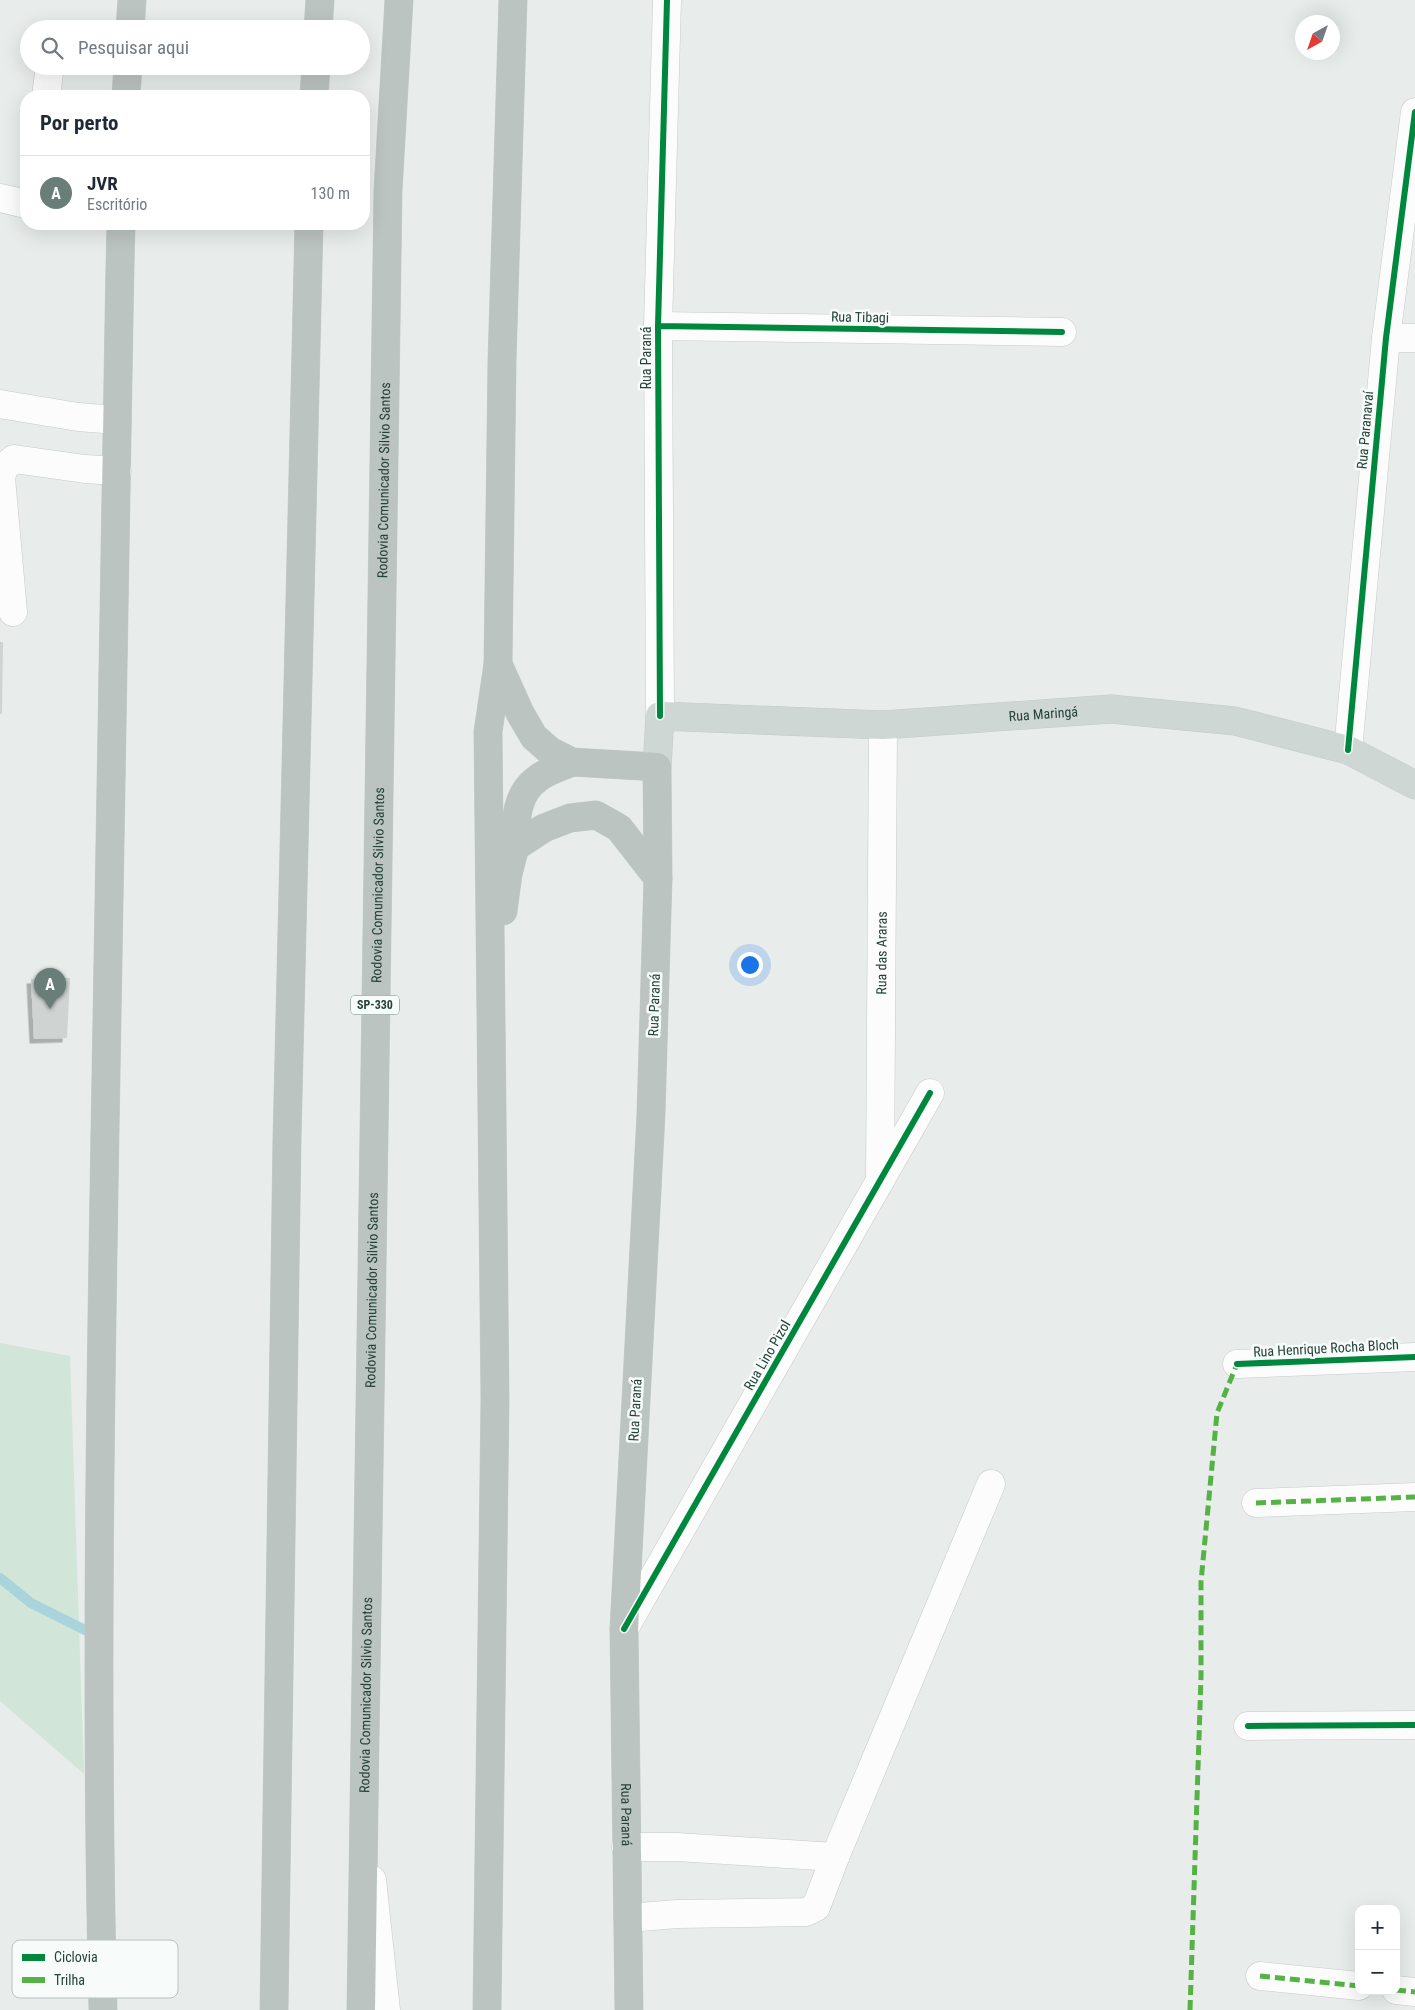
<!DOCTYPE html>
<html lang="pt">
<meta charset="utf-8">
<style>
:root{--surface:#fff;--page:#f2f2f3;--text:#1f2937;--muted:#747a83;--line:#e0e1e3;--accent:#697e78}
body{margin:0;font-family:"Roboto Condensed",sans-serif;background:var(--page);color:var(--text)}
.controls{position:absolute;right:15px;bottom:15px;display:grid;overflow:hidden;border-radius:10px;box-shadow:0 5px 20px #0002}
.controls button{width:45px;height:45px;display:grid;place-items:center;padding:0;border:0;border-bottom:1px solid var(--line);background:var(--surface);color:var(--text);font:25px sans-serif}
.compass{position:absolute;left:1295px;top:15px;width:45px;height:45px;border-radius:50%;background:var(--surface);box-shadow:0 5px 20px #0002;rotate:220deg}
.you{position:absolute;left:749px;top:964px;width:18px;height:18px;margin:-12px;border:4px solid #fff;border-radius:50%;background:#1a73e8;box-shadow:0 0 0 8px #1a73e833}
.badge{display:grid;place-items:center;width:32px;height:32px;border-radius:50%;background:var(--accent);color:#fff;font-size:16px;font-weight:700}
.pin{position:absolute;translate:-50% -41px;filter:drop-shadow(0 1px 2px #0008)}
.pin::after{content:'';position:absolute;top:26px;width:18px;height:15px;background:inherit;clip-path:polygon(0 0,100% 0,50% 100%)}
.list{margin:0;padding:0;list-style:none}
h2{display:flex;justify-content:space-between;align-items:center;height:65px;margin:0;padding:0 20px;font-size:21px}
h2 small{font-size:16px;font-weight:400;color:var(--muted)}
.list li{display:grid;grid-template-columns:32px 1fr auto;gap:15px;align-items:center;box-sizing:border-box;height:75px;padding:0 20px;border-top:1px solid var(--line)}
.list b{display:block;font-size:19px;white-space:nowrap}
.list p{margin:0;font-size:16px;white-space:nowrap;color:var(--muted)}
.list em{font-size:16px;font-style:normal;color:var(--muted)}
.icon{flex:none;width:28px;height:28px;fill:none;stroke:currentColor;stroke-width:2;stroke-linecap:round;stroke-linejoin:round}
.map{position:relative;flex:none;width:1415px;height:2010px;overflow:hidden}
.search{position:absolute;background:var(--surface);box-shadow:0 5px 20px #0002;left:20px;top:20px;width:350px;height:55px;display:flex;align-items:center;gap:12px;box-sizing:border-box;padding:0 18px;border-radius:28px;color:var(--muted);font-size:19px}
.panel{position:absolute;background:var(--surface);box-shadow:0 5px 20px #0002;left:20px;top:90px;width:350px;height:140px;border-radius:20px}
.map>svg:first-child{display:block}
.green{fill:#d1e6d8}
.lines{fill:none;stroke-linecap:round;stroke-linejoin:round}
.stream{stroke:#a9d4db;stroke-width:10}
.building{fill:#cfd4d2;filter:url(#shadow)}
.minor-casing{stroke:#c5cac8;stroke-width:29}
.major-casing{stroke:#c3ccc9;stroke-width:29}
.highway-casing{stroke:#c3ccc9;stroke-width:29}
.minor{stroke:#fcfcfc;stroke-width:28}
.major{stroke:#cfd7d5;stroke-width:28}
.highway{stroke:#bcc4c2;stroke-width:28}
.quiet{stroke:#55b346;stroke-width:5;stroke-dasharray:10 5;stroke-linecap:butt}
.cycleway-casing{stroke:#f7fbf9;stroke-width:9}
.cycleway{stroke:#00873e;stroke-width:6}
.labels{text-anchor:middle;stroke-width:5;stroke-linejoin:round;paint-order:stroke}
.shield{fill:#f7fbf9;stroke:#637a73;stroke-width:1}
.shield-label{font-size:12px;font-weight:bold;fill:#24423a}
.street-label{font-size:14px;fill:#24423a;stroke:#f7fbf9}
.key{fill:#f7fbf9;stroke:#b8c4c0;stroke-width:1}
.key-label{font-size:14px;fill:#24423a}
</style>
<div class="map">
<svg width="1415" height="2010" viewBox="0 0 1415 2010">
<defs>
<filter id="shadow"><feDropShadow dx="-4.5" dy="4.5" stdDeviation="0" flood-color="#0004"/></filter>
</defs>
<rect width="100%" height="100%" fill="#e8edeb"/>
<path class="green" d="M0 1343 70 1356 84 1774 0 1701Z"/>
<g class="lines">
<path class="stream" d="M0 1578 31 1603 97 1636"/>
</g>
<path class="building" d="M0 642H3L2 714H0Z
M70 978 67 1038 34 1039 31 979Z"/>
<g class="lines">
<defs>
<g id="minor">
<path d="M46 96 50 66"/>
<path d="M0 198 26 204"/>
<path d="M658 326 1062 332"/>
<path d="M1386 338H1415"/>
<path d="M0 404 78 417 117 420"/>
<path d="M13 612 1 478 4 467 14 459 85 469 117 471"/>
<path d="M660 716 658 326 667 0"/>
<path d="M1348 750 1386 338 1415 112"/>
<path id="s1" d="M880 1181 883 725"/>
<path d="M1237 1364 1415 1357"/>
<path d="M1256 1503 1415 1497"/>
<path d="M624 1629 930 1093"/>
<path d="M1248 1726 1415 1725"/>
<path d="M626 1847H677L835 1857"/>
<path d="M372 1880 386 2010"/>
<path d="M628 1918 677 1914 806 1912 816 1907 835 1857 991 1484"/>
<path d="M1260 1976 1359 1986"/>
<path d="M1396 1990 1415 1992"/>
</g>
<g id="major">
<path id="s2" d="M657 767 660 716 883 725 1111 709 1235 721 1348 750 1415 785"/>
</g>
<g id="highway">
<path d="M130 29 132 0"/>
<path d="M318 29 320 0"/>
<path d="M126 96 128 66"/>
<path d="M314 96 316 66"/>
<path id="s3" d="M498 664 520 713 534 737 550 751 572 762 657 767 658 878 651 1114 624 1629 629 2010"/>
<path d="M515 847C516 822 515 795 537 779 546 771 561 767 572 762"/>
<path d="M503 911 508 874 515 847 544 828 570 818 596 815 619 828 658 878"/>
<path d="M103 2010C94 1660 102 1310 108 960 113 714 115 469 121 224"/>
<path d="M274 2010 287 1139 309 224"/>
<path id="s4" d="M361 2010 388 191 399 0"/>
<path d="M487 2010 495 1399 488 732 498 664 502 361 513 0"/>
</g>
</defs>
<use href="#minor" class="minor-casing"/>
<use href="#major" class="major-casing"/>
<use href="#highway" class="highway-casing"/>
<use href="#minor" class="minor"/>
<use href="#major" class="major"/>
<use href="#highway" class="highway"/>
<path class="quiet" d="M1256 1503 1415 1497
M1260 1976 1359 1986
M1396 1990 1415 1992
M1190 2010 1201 1677V1582L1217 1413 1237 1364"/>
<defs>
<path id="cycleway" d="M658 326 1062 332
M660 716 658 326 667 0
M1348 750 1386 338 1415 112
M1237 1364 1415 1357
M624 1629 930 1093
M1248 1726 1415 1725"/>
</defs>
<use href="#cycleway" class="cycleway-casing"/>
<use href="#cycleway" class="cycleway"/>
</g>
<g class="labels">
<rect class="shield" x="351" y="995.5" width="48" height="19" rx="4"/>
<g class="shield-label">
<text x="375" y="1009">SP-330</text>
</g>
<g class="street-label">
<text transform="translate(860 317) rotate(1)" y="5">Rua Tibagi</text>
<text transform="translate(646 358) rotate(-90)" y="5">Rua Paraná</text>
<text transform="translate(1365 430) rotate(-85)" y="5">Rua Paranavaí</text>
<text dy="5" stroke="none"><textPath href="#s4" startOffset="1530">Rodovia Comunicador Silvio Santos</textPath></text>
<text dy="5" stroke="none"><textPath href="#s2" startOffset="435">Rua Maringá</textPath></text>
<text dy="5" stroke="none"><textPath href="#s4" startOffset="1125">Rodovia Comunicador Silvio Santos</textPath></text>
<text dy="5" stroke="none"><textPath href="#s1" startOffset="228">Rua das Araras</textPath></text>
<text transform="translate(654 1005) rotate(-88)" y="5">Rua Paraná</text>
<text dy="5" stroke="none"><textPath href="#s4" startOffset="720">Rodovia Comunicador Silvio Santos</textPath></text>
<text transform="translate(1326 1348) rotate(-3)" y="5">Rua Henrique Rocha Bloch</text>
<text transform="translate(767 1355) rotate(-60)" y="5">Rua Lino Pizol</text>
<text transform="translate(635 1410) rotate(-87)" y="5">Rua Paraná</text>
<text dy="5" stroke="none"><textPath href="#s4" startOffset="315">Rodovia Comunicador Silvio Santos</textPath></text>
<text dy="5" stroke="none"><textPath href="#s3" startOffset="1261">Rua Paraná</textPath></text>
</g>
</g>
<rect x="12" y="1940" width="166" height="58" rx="8" class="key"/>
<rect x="22" y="1954" width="23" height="7" fill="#00873e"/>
<rect x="22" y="1977" width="23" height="6" fill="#55b346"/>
<g class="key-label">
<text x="54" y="1962">Ciclovia</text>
<text x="54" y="1985">Trilha</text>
</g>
</svg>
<div class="controls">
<button>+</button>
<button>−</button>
</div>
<svg class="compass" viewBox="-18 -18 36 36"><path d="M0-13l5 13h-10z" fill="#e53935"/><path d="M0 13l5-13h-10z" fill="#747a83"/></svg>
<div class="you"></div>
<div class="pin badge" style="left:50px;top:1009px">A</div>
<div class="search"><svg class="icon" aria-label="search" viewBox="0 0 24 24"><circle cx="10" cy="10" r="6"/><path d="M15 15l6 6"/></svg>Pesquisar aqui</div>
<section class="panel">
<h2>Por perto<small></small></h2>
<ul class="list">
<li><span class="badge">A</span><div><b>JVR</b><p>Escritório</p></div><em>130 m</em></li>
</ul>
</section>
</div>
